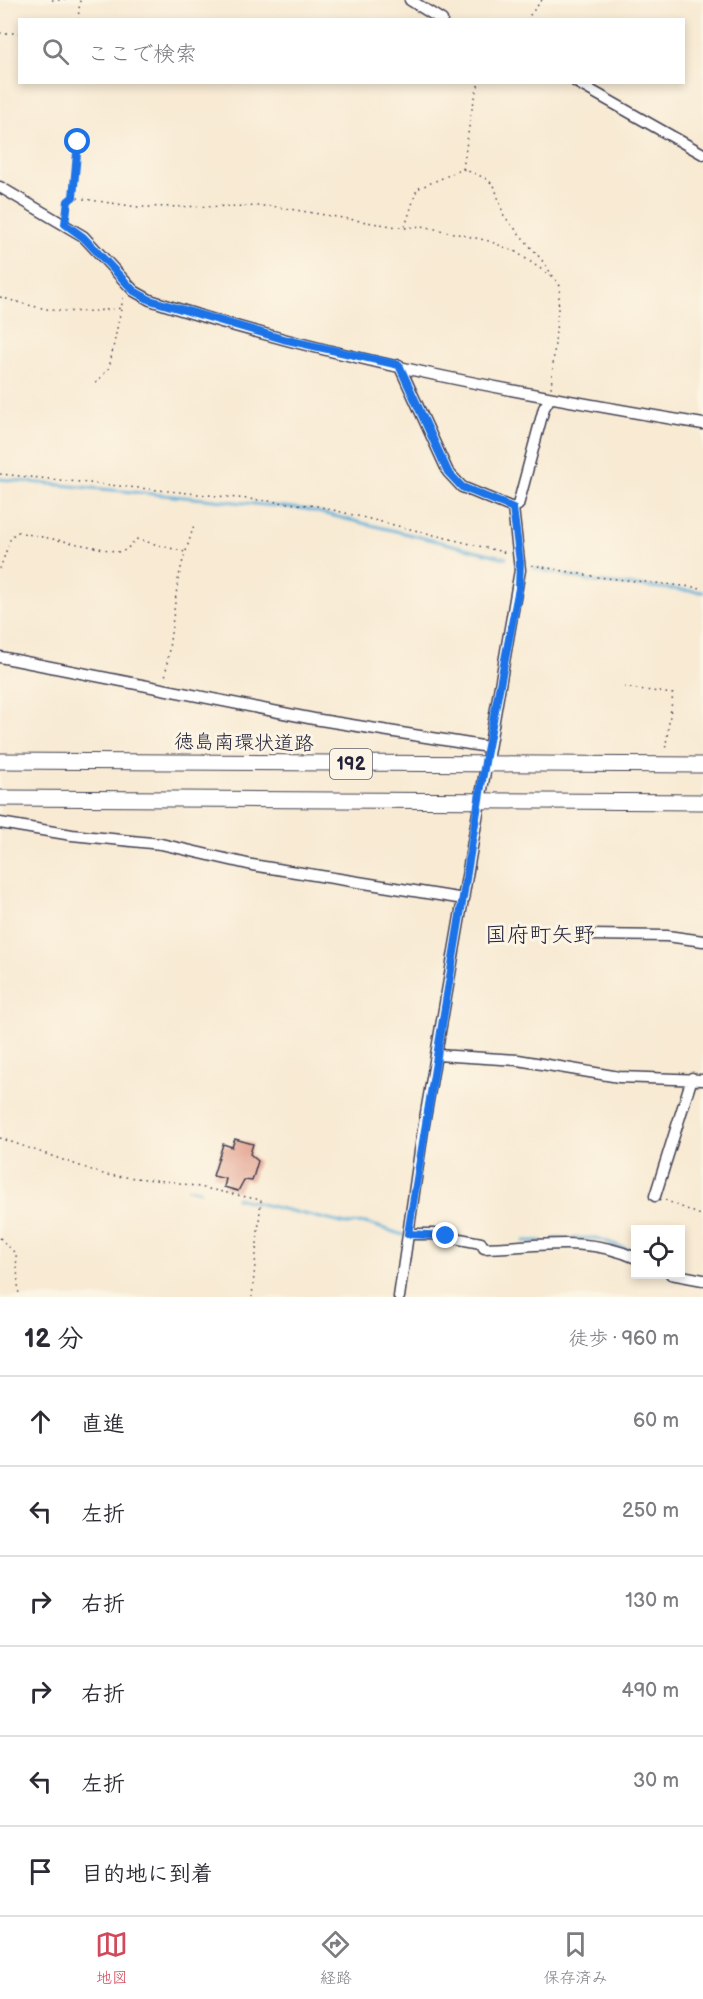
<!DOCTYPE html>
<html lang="ja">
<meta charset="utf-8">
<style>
:root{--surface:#fff;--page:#f2f2f3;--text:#2b2b33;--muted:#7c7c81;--line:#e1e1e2;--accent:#d1495b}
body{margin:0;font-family:"Balsamiq Sans","Klee One",sans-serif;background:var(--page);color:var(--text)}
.controls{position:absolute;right:18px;bottom:18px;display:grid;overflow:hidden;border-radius:0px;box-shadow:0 3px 9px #0003}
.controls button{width:54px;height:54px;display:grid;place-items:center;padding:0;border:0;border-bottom:2px solid var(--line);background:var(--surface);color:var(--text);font:30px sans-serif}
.stop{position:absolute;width:18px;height:18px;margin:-14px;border:4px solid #1a73e8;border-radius:50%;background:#fff}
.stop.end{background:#1a73e8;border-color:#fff;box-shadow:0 2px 6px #0008}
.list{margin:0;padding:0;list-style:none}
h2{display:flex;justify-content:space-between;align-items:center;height:78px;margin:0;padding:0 24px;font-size:26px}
h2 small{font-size:20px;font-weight:400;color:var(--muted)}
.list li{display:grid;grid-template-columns:39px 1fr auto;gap:18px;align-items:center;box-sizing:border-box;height:90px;padding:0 24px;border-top:2px solid var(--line)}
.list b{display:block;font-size:22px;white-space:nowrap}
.list em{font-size:20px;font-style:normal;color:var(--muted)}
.icon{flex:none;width:33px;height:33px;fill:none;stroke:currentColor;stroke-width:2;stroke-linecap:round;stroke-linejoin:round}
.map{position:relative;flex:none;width:703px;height:1297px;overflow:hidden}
.search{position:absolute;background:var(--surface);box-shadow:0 3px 9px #0003;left:18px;right:18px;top:18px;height:66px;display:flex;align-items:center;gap:15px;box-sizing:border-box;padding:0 21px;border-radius:0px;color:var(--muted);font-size:22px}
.sheet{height:618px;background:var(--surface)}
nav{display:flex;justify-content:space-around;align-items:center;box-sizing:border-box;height:84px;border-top:2px solid var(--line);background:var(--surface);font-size:16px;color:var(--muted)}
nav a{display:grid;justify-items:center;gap:3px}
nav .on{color:var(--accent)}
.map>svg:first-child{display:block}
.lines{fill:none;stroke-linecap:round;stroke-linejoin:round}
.stream{stroke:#5eaed8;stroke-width:3}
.building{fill:#dd8d7b}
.minor-casing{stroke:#424052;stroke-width:13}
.highway-casing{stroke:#424052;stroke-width:17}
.path{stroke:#424052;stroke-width:1.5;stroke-dasharray:1.5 4.5;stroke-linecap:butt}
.minor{stroke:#fff;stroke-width:10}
.highway{stroke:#fff;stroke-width:15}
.route{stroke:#1a73e8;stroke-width:8}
.labels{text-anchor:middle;stroke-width:6;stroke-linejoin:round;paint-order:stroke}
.shield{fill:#fcf5e5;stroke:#63616e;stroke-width:1.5}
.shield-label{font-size:18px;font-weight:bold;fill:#22223b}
.street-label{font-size:20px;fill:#22223b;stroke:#fcf5e5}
.quarter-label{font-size:22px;fill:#22223b;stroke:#fcf5e5}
</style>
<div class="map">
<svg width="703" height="1297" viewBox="0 0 703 1297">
<rect width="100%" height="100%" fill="#fcf5e5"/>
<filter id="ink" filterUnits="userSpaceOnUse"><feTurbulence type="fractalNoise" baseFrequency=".0167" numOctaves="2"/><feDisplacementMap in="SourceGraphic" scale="12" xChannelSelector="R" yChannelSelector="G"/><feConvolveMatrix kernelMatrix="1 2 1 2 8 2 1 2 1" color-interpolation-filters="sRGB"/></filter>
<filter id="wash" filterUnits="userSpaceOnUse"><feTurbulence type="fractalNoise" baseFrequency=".008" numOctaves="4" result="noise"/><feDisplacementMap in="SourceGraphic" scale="24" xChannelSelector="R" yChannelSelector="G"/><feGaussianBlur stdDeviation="1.35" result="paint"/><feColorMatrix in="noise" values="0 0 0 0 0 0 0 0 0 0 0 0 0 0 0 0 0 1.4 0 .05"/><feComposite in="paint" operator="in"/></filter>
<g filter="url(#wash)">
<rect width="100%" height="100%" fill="#f8ead3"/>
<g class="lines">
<path class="stream" d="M0 479 305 509 506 558
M534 568 595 582 703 592
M188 1188 200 1191
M236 1198 346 1224 366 1223 403 1235
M419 1239 480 1247
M554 1239 597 1238 632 1251
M524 1241H541"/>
</g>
<g id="blocks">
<path class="building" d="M235 1139 253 1144 250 1154 258 1161 252 1181 244 1180 238 1191 224 1187 226 1179 213 1176 223 1144 232 1147Z"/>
</g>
</g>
<g filter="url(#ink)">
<use href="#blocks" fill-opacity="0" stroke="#424052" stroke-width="1.5"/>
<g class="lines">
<defs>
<path id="minor" d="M410 0 442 20
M576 82 703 154
M0 187 83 236 134 291 150 300C330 359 517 393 703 424
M399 365 448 472 462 487 513 508 520 570 423 1130 399 1297
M513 508 518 505 544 408 550 398
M0 657 314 719 488 747
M0 823 72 835 161 844 252 865 464 899
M590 935 667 936 703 941
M437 1055 518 1060 619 1077 703 1080
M655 1196 692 1078
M408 1234H433L481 1243 484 1248C536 1247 586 1235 636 1258
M671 1274 703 1280"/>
<path id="highway" d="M0 761 703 765
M0 798 703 802"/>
</defs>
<use href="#minor" class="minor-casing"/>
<use href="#highway" class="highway-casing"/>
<path class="path" d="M52 0H65
M78 20 80 0
M526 20 542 0
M0 33H20
M463 169 485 178 494 185 504 216 541 259 560 286 551 388
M73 197 78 142
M66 213 70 197 138 207 271 206 379 224 405 228 422 226 489 241 516 252 554 278
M405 227 417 189 463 169 471 113 479 82
M0 297C50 312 69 315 121 308
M96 383 109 368 124 294
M0 474 317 506 507 553
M186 551 194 525
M532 565 597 577 703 588
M0 569 11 537 17 532 119 552 126 550 136 539 185 552 178 580 165 679
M624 687 673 694 665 751
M0 1138 106 1175 175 1182 261 1200 252 1297
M665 1200 703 1216
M0 1238 16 1254 19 1297"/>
<use href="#minor" class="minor"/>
<use href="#highway" class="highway"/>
</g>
</g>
<g class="lines" filter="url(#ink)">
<path class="route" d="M78 142 73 197 68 201 65 224 83 237 134 291 150 300 283 339 399 365 448 472 462 487 513 508 520 562 519 588 486 756 408 1234 446 1236"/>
</g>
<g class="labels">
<rect class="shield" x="330" y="749" width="42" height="30" rx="4.5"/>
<g class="shield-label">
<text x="351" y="770">192</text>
</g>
<g class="street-label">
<text transform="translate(244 742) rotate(1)" y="7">徳島南環状道路</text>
</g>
<g class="quarter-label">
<text x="540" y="942">国府町矢野</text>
</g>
</g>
</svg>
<div class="controls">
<button><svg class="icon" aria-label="locate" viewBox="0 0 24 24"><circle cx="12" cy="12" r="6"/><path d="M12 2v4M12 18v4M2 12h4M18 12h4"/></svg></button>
</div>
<div class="stop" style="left:78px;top:142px"></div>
<div class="stop end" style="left:446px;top:1236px"></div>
<div class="search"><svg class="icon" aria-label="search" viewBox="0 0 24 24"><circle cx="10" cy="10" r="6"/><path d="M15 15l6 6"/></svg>ここで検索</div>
</div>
<section class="sheet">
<h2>12 分<small>徒歩 · 960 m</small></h2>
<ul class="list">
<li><svg class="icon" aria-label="ahead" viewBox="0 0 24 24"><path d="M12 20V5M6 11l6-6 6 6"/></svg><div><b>直進</b></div><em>60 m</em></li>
<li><svg class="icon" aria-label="left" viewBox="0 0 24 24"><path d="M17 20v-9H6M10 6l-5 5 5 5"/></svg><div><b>左折</b></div><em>250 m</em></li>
<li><svg class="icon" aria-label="right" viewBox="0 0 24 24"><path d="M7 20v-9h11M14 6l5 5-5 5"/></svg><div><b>右折</b></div><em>130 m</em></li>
<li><svg class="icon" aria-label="right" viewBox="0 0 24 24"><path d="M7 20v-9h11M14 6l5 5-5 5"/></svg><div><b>右折</b></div><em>490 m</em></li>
<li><svg class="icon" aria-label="left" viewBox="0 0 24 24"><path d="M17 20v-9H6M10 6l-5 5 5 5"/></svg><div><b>左折</b></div><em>30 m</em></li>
<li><svg class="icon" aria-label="arrive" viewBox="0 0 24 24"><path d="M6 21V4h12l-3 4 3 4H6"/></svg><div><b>目的地に到着</b></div></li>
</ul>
</section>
<nav>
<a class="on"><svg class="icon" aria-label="map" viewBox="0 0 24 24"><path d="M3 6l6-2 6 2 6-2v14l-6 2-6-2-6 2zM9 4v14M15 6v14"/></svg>地図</a>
<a><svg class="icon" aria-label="directions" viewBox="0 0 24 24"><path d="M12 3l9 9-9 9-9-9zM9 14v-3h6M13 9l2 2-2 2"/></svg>経路</a>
<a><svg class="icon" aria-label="saved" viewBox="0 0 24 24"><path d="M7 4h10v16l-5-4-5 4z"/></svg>保存済み</a>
</nav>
